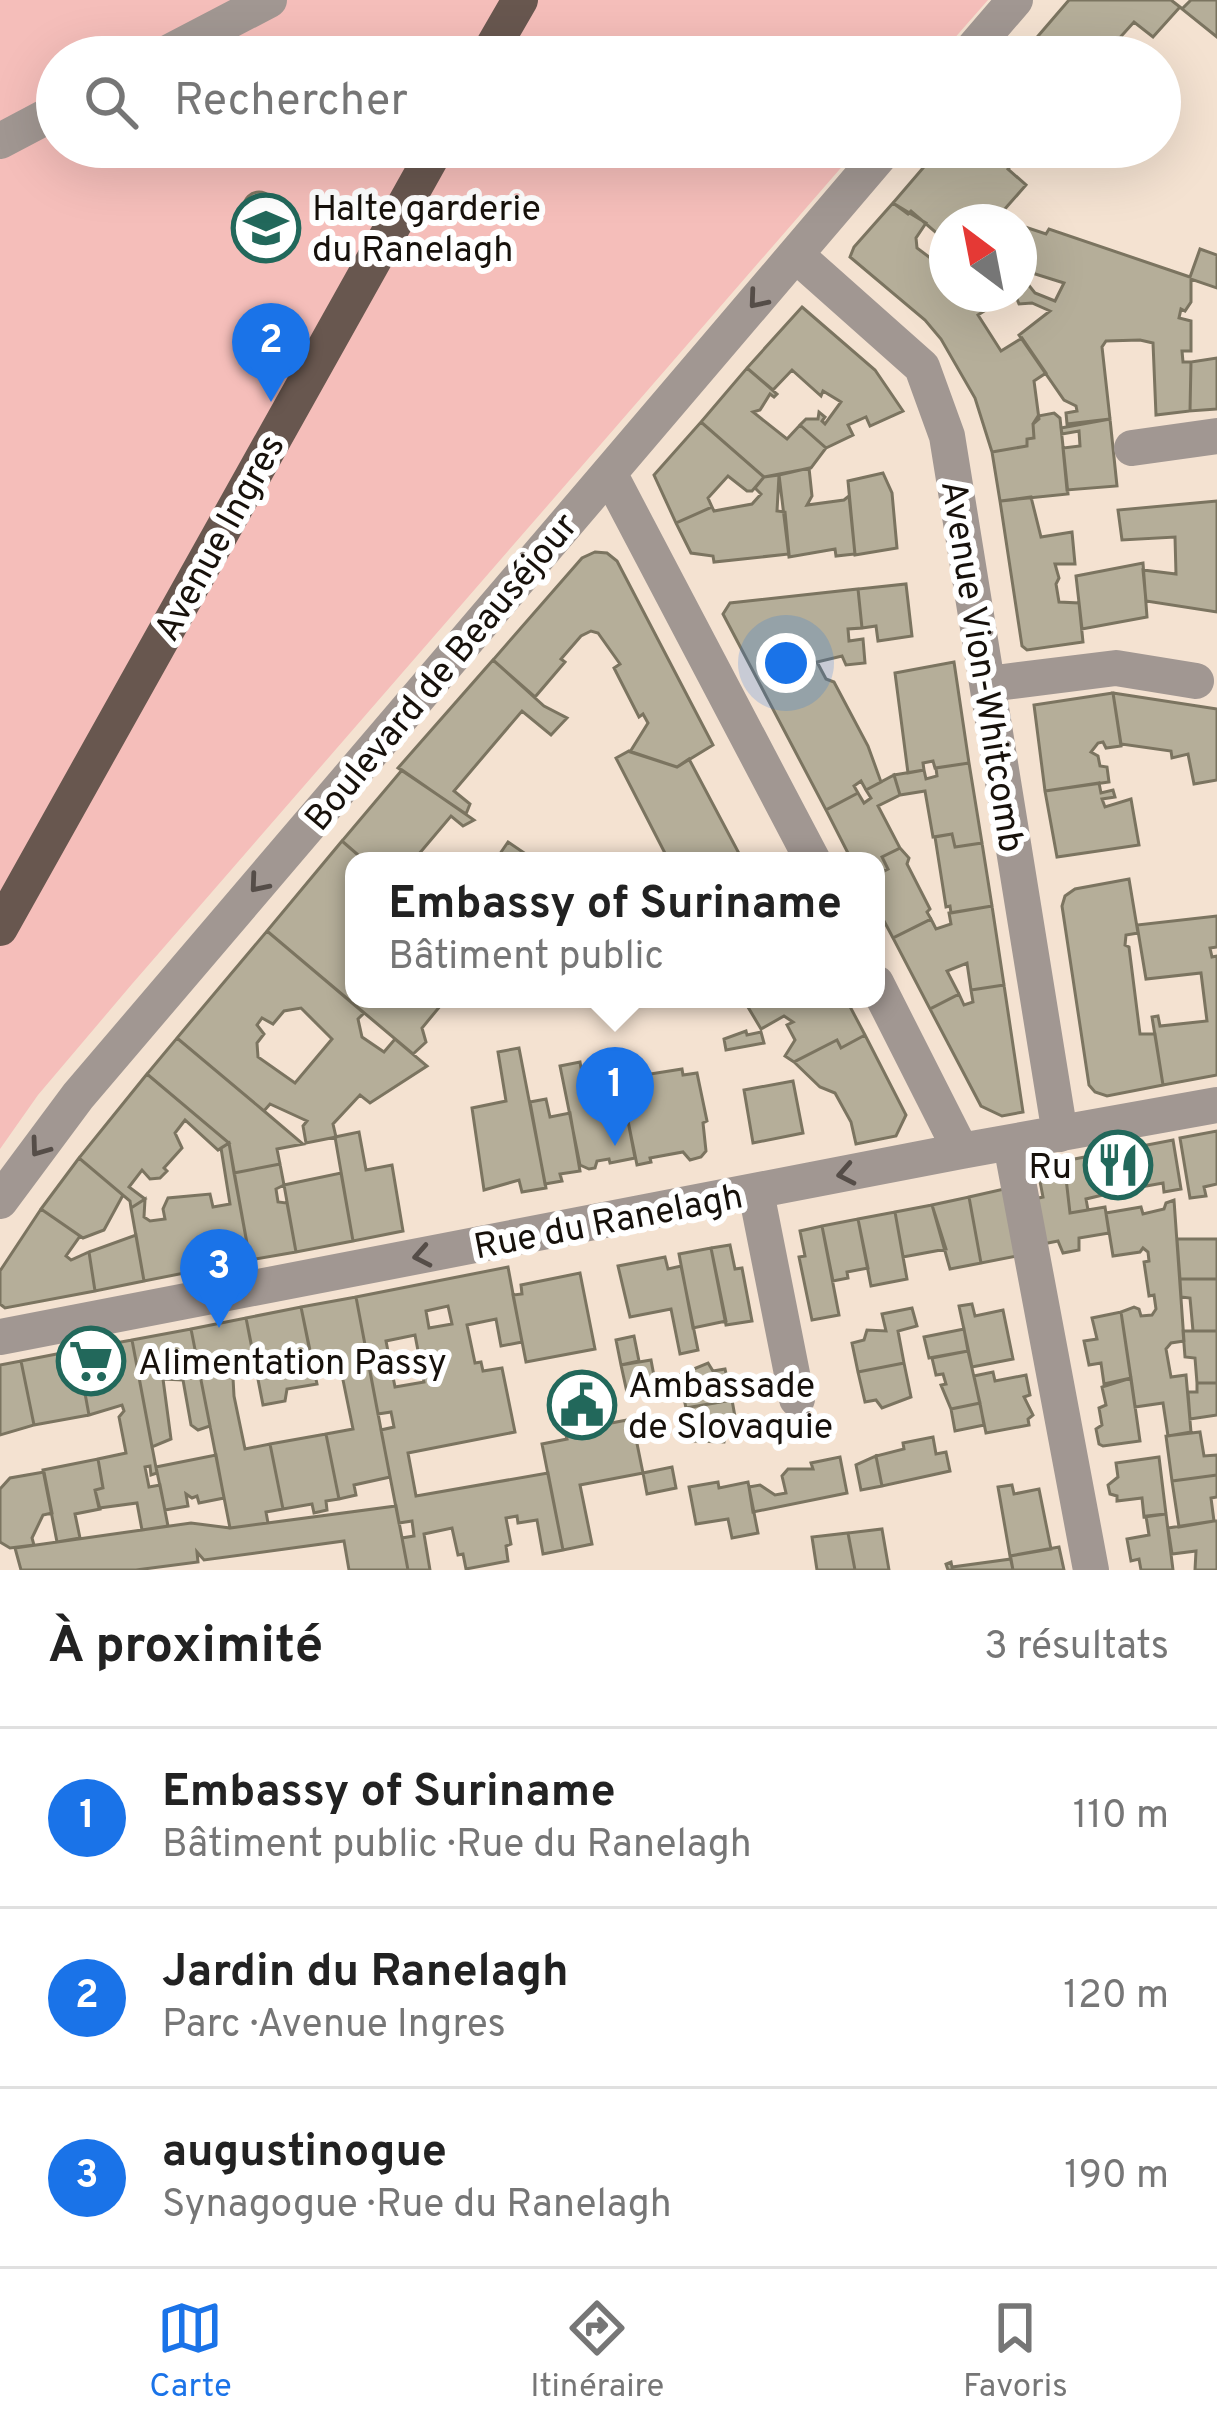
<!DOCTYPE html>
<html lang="fr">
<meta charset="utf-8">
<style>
:root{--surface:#fff;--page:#f2f2f2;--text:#222;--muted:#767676;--line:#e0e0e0;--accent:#1a73e8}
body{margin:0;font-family:Overpass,sans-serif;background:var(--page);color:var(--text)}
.compass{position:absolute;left:929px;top:204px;width:108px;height:108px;border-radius:50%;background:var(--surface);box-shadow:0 12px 48px #0002;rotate:328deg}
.you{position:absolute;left:786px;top:663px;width:42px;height:42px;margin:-30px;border:9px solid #fff;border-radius:50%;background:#1a73e8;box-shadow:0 0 0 18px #1a73e833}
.badge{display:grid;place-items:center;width:78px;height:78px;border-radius:50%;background:var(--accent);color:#fff;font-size:39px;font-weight:700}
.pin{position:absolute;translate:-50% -99px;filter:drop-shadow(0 3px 6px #0008)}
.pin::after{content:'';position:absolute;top:63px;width:42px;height:36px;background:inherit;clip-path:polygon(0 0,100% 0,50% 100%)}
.popup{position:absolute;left:345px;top:852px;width:540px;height:156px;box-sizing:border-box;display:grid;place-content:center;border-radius:24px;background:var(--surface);filter:drop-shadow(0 3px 9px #0005);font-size:39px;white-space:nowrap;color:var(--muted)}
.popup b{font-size:45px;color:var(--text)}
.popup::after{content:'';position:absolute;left:50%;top:100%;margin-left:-24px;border:24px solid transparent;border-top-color:var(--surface)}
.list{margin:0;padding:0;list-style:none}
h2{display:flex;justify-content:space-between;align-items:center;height:156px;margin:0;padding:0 48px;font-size:51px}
h2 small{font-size:39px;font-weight:400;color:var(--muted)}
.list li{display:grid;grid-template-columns:78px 1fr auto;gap:36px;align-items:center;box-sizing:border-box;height:180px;padding:0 48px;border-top:3px solid var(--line)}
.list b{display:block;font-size:45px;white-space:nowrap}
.list p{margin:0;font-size:39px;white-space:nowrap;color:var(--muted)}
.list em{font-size:39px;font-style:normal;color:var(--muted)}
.icon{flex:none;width:66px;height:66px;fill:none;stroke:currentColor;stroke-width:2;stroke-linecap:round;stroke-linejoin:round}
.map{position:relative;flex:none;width:1217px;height:1570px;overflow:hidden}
.search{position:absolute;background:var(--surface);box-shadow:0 12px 48px #0002;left:36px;right:36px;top:36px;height:132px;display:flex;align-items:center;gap:30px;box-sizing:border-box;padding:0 42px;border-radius:66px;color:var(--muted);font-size:45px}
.sheet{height:696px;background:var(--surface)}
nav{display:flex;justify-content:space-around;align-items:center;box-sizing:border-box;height:168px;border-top:3px solid var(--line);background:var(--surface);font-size:33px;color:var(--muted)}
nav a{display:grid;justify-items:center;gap:6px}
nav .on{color:var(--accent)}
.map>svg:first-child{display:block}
.green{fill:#f5beba}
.building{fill:#b5ae99;stroke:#7b7460;stroke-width:3;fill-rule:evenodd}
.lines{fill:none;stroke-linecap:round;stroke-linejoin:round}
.minor{stroke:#a19792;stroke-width:36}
.major{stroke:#68574f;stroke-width:36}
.oneway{stroke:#554d48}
.labels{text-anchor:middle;stroke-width:12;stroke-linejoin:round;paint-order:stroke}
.poi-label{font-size:36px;fill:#17110b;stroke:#fff;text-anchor:start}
.street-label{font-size:36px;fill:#17110b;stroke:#fff}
</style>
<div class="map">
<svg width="1217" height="1570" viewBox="0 0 1217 1570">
<rect width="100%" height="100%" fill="#f4e2d1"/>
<path class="green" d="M0 0H988L938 57H57V147H859L132 984 38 1095 0 1149Z"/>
<path class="building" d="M1171 0 1180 7 1153 37 1134 22 1115 43 1125 51 1120 57H1020L1069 0Z
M1191 0H1217V37L1182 9Z
M941 147H1042L1035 155 1027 147 1008 169 1026 185 1004 210 1011 222H947V242L911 211 908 214 893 203Z
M244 207a15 15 0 1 1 30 0a15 15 0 1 1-30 0Z
M893 203 926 223 916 238 917 248 937 263 947 251V294H992L998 302 978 315 1001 351 1022 338 1046 373 1034 381 1039 419 1033 424 1034 438 1027 439V446L992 452 975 398 941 339 925 320 850 257 854 247Z
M1019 225 1046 234 1049 229 1190 277 1200 249 1217 255V288L1191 279V302L1185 311 1181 309 1179 318 1191 321V351H1182L1183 362H1191L1190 411 1156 415 1153 343 1140 340 1106 341 1102 347 1110 419 1067 424 1066 413 1077 411 1076 406 1064 400 1019 335 1050 311 1032 303 1019 304 1015 294H1019V273L1035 293 1055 301 1064 283 1019 269Z
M802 307 875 370 903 411 870 426 866 417 848 425 853 435 826 448 800 425 806 419H818L819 412 825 417 822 421 825 424 841 402 823 391 821 396 792 370 773 390 747 368Z
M1217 358V409L1190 411 1191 362Z
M747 368 777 394 774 397 770 394 760 410 753 412 787 439 800 425 826 448 811 468 764 477 701 422Z
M1054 413 1060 418 1068 494 1000 501 992 452 1027 446V439L1034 438 1033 424 1038 416Z
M1110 419 1117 486 1067 490 1063 448 1080 446 1079 431 1062 434 1061 428Z
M701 422 764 477 752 491H747L728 476 708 498 712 507 676 523 654 475Z
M809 468 812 496 807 505 844 500 849 496 855 554 836 556 835 549 789 557 779 475Z
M883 473 892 493 897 548 855 555 848 481Z
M779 475 777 511 785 512 789 554 714 562 713 556 691 553 676 523 712 507 714 511 752 504 761 494 755 488 764 477Z
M1031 497 1041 537 1072 532 1075 564H1055L1059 578 1056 584 1059 602 1079 603 1083 642 1027 650 1022 646 1000 501Z
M1217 501V612L1146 601 1143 570 1176 574 1175 537 1122 540 1118 510Z
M595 552 607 553 617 561 713 745 677 767 630 752 648 723 643 714 639 717 614 668 620 664 598 633 591 631 581 636 561 659 565 662 535 697 493 660 582 558Z
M1143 563 1147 617 1082 629 1076 576Z
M906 584 912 636 878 641 876 626 862 628 858 589Z
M858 589 862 628 848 629 849 641 863 639 865 663 846 665 842 656 817 662 826 679 834 682 868 746 881 782 866 790 861 781 854 786 858 793 826 810 723 614 730 603Z
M493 660 544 706 567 718 551 735 522 711 454 791 470 804 466 814 398 768Z
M954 662 969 763 935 768 933 761 923 763 924 770 908 773 895 673Z
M1113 693 1121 746 1106 748 1103 742 1098 743 1091 752 1098 756 1100 766 1107 767 1109 782 1045 791 1034 705Z
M1113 693 1217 709V780L1194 784 1188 754 1172 758 1171 751 1121 744Z
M629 751 677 767 689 759 743 861H669L616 758Z
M969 763 982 843 955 847 952 834 933 837 925 791 900 795 894 775 924 770 926 779 937 776 936 768Z
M402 770 474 820 463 826 451 816 413 861H365L342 841Z
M894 775 900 795 878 806 900 848 882 857 888 869 876 875V861H852L826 810 858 793 864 803 871 798 866 790Z
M1099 783 1101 793 1113 790 1115 797 1102 799 1105 807 1131 799 1139 845 1057 857 1045 791Z
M952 834 955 847 982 843 992 906 951 913 950 906 946 907 935 837Z
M342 841 365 861H354V935L351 938 354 946 348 957 354 962V999H446L422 1028 426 1042 413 1054 267 931Z
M508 842 536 861H495Z
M900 848 909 858 907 864 930 909 927 912 931 919 893 938 876 906V875L888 869 882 857Z
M1129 879 1138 933 1126 935 1125 945 1129 947 1140 1034H1155L1163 1085 1107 1096 1095 1092 1089 1085 1062 906 1065 896 1075 889Z
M992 906 1004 985 971 990 967 963 947 971 959 994 930 1009 893 938 931 919 936 929 951 924 949 913Z
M1217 916V947L1210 948 1212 957 1217 956V1075L1163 1085 1152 1017 1158 1016 1160 1026 1207 1021 1201 973 1146 979 1137 925Z
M267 931 364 1013 358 1019 362 1037 384 1052 395 1039 427 1066 370 1103 360 1095 333 1124 336 1137 306 1143 303 1126 307 1121 270 1104 264 1111 177 1038ZM301 1008 332 1039 295 1083 258 1057 257 1043 264 1034 257 1025 262 1018 273 1024 284 1011Z
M1004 985 1023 1112 1002 1116 981 1106 930 1009 959 994 964 1005 973 1002 971 990Z
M751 999H846L865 1035 841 1048 837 1040 794 1062 785 1056 795 1040 787 1025 793 1022 784 1016 761 1029 745 1002Z
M746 1031 747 1035 761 1032 764 1043 726 1050 724 1039Z
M865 1035 906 1115 896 1136 856 1144 851 1122 835 1093 820 1087 794 1062 837 1040 841 1048Z
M177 1038 264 1111 303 1144 277 1149 280 1164 234 1173 229 1143 147 1074Z
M519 1048 546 1188 522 1192 519 1180 484 1190 472 1108 506 1101 498 1052Z
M580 1062 583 1080 599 1077 604 1104 624 1100 635 1158 610 1163 609 1159 597 1161 595 1168 589 1169 580 1165 560 1066Z
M682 1069 683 1075 697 1073 707 1121 703 1123 706 1151 701 1157 690 1160 683 1152 650 1158 651 1162 637 1165 627 1116 636 1113 632 1085 645 1083 644 1075Z
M147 1074 229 1143 218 1150 185 1120 175 1133 182 1148 164 1168 167 1171 160 1178 150 1179 142 1170 129 1187 145 1199 131 1208 130 1201 79 1158Z
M793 1081 803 1133 753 1143 744 1090Z
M546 1099 550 1117 570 1113 580 1171 560 1174 562 1181 545 1184 530 1102Z
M1217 1131V1184L1204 1187 1206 1196 1190 1198 1180 1138Z
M359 1132 366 1170 392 1165 403 1231 353 1241 335 1137Z
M1173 1140 1181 1189 1164 1192 1163 1183 1124 1190 1086 1199 1088 1210 1070 1213 1064 1161Z
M229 1143 250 1260 144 1281 131 1208 145 1199 144 1217 150 1221 165 1219 163 1209 168 1198 210 1194 213 1207 230 1204 221 1148Z
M79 1158 123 1195 104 1230 83 1238 41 1209Z
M1064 1161 1070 1213 1105 1207 1109 1233 1079 1238V1250L1063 1253 1058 1241 1043 1244 1034 1199 1043 1197 1037 1166Z
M280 1164 284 1185 276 1189 278 1202 287 1203 296 1252 250 1260 234 1173Z
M341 1173 353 1241 296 1252 284 1185Z
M1004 1189 1017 1256 981 1263 969 1197Z
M969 1197 981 1263 950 1269 932 1205Z
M1174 1200 1184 1341 1171 1343 1166 1349 1171 1377 1186 1375 1191 1432 1168 1436 1163 1403 1135 1407 1121 1312 1134 1307 1139 1309 1141 1316 1152 1315 1156 1309 1154 1295 1149 1296 1144 1262 1149 1261 1148 1252 1143 1248 1140 1252 1113 1256 1106 1213 1141 1207 1143 1214 1164 1209 1166 1203Z
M932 1205 946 1249 903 1257 895 1212Z
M41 1209 80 1236 66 1256 71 1260 89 1252 95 1291 5 1308 0 1304V1271Z
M895 1212 907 1279 871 1286 858 1219Z
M858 1219 868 1268 847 1272 848 1278 833 1281 822 1226Z
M822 1226 839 1315 812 1320 799 1257 805 1256 800 1231Z
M136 1235 144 1281 95 1291 89 1252Z
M1177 1239H1217V1279H1180Z
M730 1245 735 1269 742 1268 752 1321 726 1325 711 1248Z
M711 1248 726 1321 693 1328 679 1254Z
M665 1257 668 1269 681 1266 698 1350 680 1354 671 1309 630 1317 618 1266Z
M508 1267 522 1342 501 1346 496 1319 467 1325 475 1363 481 1362 483 1371 502 1368 515 1432 408 1453 416 1496 548 1473 563 1550 543 1554 537 1520 518 1523 517 1516 506 1518 511 1544 506 1546 508 1561 466 1569 463 1554 458 1555 452 1528 424 1534 430 1570H408L402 1538 414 1536 412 1521 399 1523 381 1430 394 1427 391 1412 378 1414 356 1297ZM448 1306 452 1324 429 1328 426 1311ZM415 1335 424 1382 395 1387 386 1341Z
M580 1273 595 1349 526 1362 513 1295 522 1294 521 1285Z
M1180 1279H1217V1331H1193L1190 1298 1181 1297Z
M356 1297 390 1477 354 1485 356 1495 339 1499 326 1434 353 1429 342 1375 337 1358 312 1362 301 1307Z
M972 1304 975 1316 1003 1310 1013 1359 972 1367 959 1306Z
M301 1307 317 1384 287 1389 285 1401 263 1405 246 1318Z
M912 1308 917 1326 898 1331 904 1363 858 1372 852 1343 864 1340 867 1330 886 1331 882 1314Z
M1121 1312 1131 1378 1104 1384 1101 1363 1089 1365 1084 1341 1097 1339 1092 1318Z
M246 1318 257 1373 233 1378 234 1396 245 1449 270 1444 283 1509 266 1512 268 1523 230 1528 191 1329Z
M191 1329 210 1426 198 1430 191 1425 183 1380 163 1379 171 1439 152 1447 132 1340Z
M964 1329 968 1351 929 1358 924 1337Z
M1183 1331H1217V1383H1197L1195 1358 1185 1357Z
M634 1336 639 1361 621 1365 616 1340Z
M132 1340 157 1473 151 1475 150 1466 145 1467 149 1487 160 1485 168 1526 142 1530 137 1503 99 1508 95 1490 103 1488 98 1459 126 1453 119 1417 124 1411 122 1405 89 1415 77 1350Z
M77 1350 89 1415 34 1425 21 1361Z
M968 1351 980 1403 951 1409 941 1385 946 1384 943 1374 936 1375 932 1358Z
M651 1360 657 1392 628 1397 621 1365Z
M21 1361 34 1425 0 1435V1365Z
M708 1363 713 1371 725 1369 732 1400 686 1408 679 1375Z
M904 1363 911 1397 882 1408 876 1400 865 1402 858 1372Z
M993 1372 995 1381 1026 1375 1030 1395 1024 1397 1033 1415 1028 1419 1029 1425 986 1433 974 1376Z
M1131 1378 1140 1441 1103 1446 1099 1444 1096 1429 1102 1425 1099 1408 1106 1405 1102 1387Z
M1197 1383H1217V1415L1190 1419 1188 1392H1197Z
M732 1400 737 1428 726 1431 724 1442 693 1441 686 1408Z
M980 1403 984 1425 955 1431 951 1409Z
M632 1419 643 1473 580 1485 592 1544 563 1550 542 1444 567 1439 565 1432Z
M1200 1432 1204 1456 1217 1455V1475L1172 1481 1166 1436Z
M326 1434 339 1499 326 1501 327 1510 314 1513 312 1504 283 1509 270 1444Z
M933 1437 936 1454 946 1452 950 1471 882 1486 876 1456 904 1449 903 1443Z
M216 1455 224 1498 199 1503 197 1496 192 1498 186 1494 188 1506 165 1510 156 1467Z
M876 1456 882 1486 861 1490 856 1465Z
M840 1457 847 1493 753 1512 749 1487 760 1485 775 1495 786 1493 782 1476 788 1469H813L811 1463Z
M1159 1457 1166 1514 1144 1517 1142 1498 1117 1501V1496L1110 1494 1108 1485 1118 1477 1116 1463Z
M98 1459 103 1488 95 1490 100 1509 75 1514 80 1538 57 1542 43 1470Z
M672 1467 676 1488 647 1494 643 1473Z
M44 1472 52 1513 43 1515 32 1538 34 1545 10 1548 0 1542V1489L10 1478Z
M1217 1475V1497L1211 1498 1214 1521 1179 1527 1172 1481Z
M718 1482 719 1488 748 1482 758 1533 732 1538 728 1519 696 1524 689 1487Z
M1012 1485 1014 1494 1039 1489 1051 1549 1010 1556 998 1487Z
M396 1506 408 1570H349L344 1541 204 1560 197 1552 198 1562 136 1570H21L15 1548 191 1523 230 1528Z
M1166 1514 1173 1570H1141L1139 1559 1131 1561 1127 1539 1149 1535 1146 1516Z
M1214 1521H1217V1570H1195L1196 1551 1172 1554 1168 1528Z
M882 1529 889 1570H855L848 1533Z
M848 1533 855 1570H817L812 1537Z
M1059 1547 1064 1570H1013L1010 1556Z
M1011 1559 1013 1570H948L946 1564 951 1562 952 1567Z"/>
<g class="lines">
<path class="minor" d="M160 57 269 0
M966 57 1015 0
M0 141 57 111
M796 255 922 367 947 436 1060 1134
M1132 448 1217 436
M609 473 813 861
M988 684 1116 668 1196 681
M876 983 961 1151
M1011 1144 1091 1570
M756 1192 797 1399
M0 1201 78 1096 887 147
M0 1337 961 1151 1217 1105"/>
<path class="major" d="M487 57 520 0
M0 928 437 147"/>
</g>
<defs><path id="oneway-chevron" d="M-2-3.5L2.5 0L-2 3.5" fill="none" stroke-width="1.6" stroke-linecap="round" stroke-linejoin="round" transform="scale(3)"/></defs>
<g class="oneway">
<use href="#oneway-chevron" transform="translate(757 300) rotate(130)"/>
<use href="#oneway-chevron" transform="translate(258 884) rotate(130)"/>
<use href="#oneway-chevron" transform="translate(39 1148) rotate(126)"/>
<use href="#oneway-chevron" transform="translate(846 1174) rotate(169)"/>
<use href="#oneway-chevron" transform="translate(422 1256) rotate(169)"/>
</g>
<defs>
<symbol id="school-ring" viewBox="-11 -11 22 22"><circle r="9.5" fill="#fff" stroke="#22685b" stroke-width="1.5"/><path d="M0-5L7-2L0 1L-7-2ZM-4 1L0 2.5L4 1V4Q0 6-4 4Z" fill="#22685b"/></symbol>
<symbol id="restaurant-ring" viewBox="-11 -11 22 22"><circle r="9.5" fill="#fff" stroke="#22685b" stroke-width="1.5"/><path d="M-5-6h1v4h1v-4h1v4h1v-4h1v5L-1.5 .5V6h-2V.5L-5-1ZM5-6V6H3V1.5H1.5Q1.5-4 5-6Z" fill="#22685b"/></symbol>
<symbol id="supermarket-ring" viewBox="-11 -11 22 22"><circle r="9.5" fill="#fff" stroke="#22685b" stroke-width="1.5"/><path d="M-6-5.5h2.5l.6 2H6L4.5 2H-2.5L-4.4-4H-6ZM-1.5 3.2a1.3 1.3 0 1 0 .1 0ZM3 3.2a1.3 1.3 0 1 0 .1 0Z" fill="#22685b"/></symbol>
<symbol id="civic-ring" viewBox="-11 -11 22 22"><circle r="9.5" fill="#fff" stroke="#22685b" stroke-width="1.5"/><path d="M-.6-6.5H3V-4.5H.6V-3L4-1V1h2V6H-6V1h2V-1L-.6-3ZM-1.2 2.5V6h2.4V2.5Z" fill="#22685b"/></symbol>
</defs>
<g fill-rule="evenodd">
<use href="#school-ring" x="228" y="190" width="76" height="76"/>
<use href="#restaurant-ring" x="1080" y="1127" width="76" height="76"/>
<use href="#supermarket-ring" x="53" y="1323" width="76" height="76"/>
<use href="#civic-ring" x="544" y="1367" width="76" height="76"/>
</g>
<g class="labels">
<g class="poi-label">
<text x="312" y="220">Halte garderie<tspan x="312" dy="41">du Ranelagh</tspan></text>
<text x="1072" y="1178" text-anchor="end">Ru</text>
<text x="138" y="1374">Alimentation Passy</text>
<text x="628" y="1397">Ambassade<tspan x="628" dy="41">de Slovaquie</tspan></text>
</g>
<g class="street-label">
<text transform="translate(218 537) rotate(-61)" y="13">Avenue Ingres</text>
<text transform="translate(984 666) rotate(81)" y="13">Avenue Vion-Whitcomb</text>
<text transform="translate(440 671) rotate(-50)" y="13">Boulevard de Beauséjour</text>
<text transform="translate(608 1220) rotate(-11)" y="13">Rue du Ranelagh</text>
</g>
</g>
</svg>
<svg class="compass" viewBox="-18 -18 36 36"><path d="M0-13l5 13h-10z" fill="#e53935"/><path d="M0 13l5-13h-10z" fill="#767676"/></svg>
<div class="you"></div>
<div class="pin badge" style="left:615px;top:1146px">1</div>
<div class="popup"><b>Embassy of Suriname</b>Bâtiment public</div>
<div class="pin badge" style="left:271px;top:402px">2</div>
<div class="pin badge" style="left:219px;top:1328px">3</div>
<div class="search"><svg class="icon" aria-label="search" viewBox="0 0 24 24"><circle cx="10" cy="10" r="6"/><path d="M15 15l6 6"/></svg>Rechercher</div>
</div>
<section class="sheet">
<h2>À proximité<small>3 résultats</small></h2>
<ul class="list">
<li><span class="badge">1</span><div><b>Embassy of Suriname</b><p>Bâtiment public · Rue du Ranelagh</p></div><em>110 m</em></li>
<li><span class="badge">2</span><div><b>Jardin du Ranelagh</b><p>Parc · Avenue Ingres</p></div><em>120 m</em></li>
<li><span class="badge">3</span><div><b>augustinogue</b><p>Synagogue · Rue du Ranelagh</p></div><em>190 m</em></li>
</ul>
</section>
<nav>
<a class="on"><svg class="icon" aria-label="map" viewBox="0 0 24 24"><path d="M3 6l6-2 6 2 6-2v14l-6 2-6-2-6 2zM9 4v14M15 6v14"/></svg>Carte</a>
<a><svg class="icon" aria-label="directions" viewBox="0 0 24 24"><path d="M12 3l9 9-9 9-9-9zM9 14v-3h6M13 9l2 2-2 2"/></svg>Itinéraire</a>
<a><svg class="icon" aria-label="saved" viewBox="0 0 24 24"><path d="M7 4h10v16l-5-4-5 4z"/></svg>Favoris</a>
</nav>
